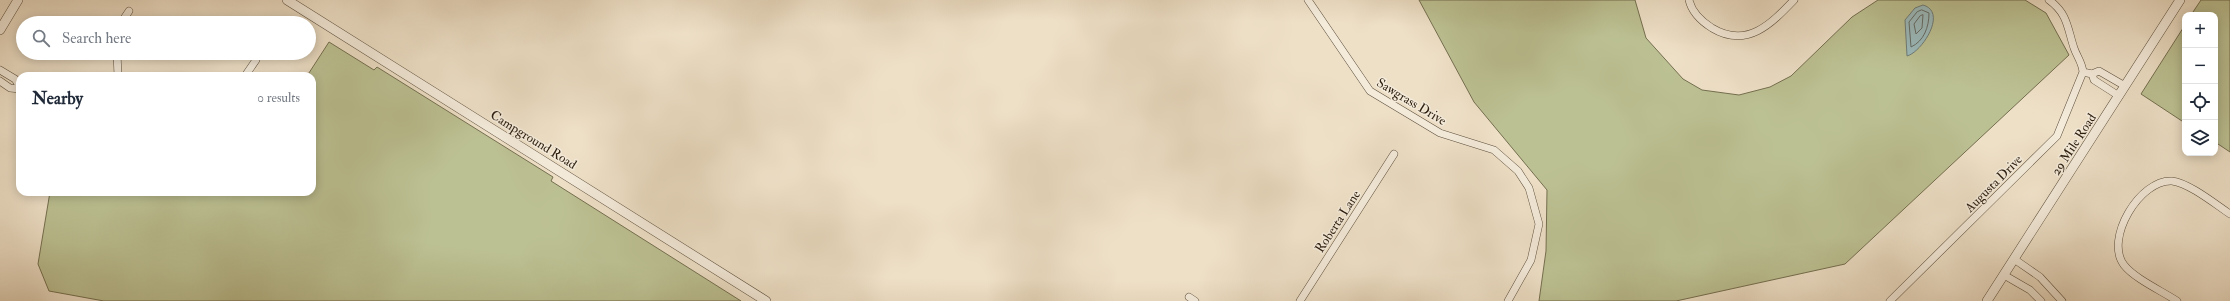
<!DOCTYPE html>
<meta charset="utf-8">
<style>
:root{--surface:#fff;--page:#f2f2f3;--text:#1f2937;--muted:#747a83;--line:#e0e1e3}
body{margin:0;font-family:"IM FELL Double Pica",serif;background:var(--page);color:var(--text)}
.controls{position:absolute;right:12px;top:12px;display:grid;overflow:hidden;border-radius:8px;box-shadow:0 2px 10px #0003}
.controls button{width:36px;height:36px;display:grid;place-items:center;padding:0;border:0;border-bottom:1px solid var(--line);background:var(--surface);color:var(--text);font:20px sans-serif}
.list{margin:0;padding:0;list-style:none}
h2{display:flex;justify-content:space-between;align-items:center;height:52px;margin:0;padding:0 16px;font-size:17px}
h2 small{font-size:13px;font-weight:400;color:var(--muted)}
.icon{flex:none;width:22px;height:22px;fill:none;stroke:currentColor;stroke-width:2;stroke-linecap:round;stroke-linejoin:round}
.map{position:relative;flex:none;width:2230px;height:301px;overflow:hidden}
.search{position:absolute;background:var(--surface);box-shadow:0 2px 10px #0003;left:16px;top:16px;width:300px;height:44px;display:flex;align-items:center;gap:10px;box-sizing:border-box;padding:0 14px;border-radius:22px;color:var(--muted);font-size:15px}
.panel{position:absolute;background:var(--surface);box-shadow:0 2px 10px #0003;left:16px;top:72px;width:300px;height:124px;border-radius:12px}
.map>svg:first-child{display:block}
.green{fill:#bcc193;stroke:#746f50}
.water{fill:#9cbbbd;stroke:#6f7c77}
.lines{fill:none;stroke-linecap:round;stroke-linejoin:round}
.shore{stroke:#646c66;stroke-width:1}
.minor-casing{stroke:#5c4e3c;stroke-width:8}
.tertiary-casing{stroke:#5c4e3c;stroke-width:10}
.minor{stroke:#f4ebdb;stroke-width:7}
.tertiary{stroke:#f4ebdb;stroke-width:9}
.labels{text-anchor:middle;stroke-width:3;stroke-linejoin:round;paint-order:stroke}
.street-label{font-size:13px;fill:#2c1d0e;stroke:#f4ebdb}
</style>
<div class="map">
<svg width="2230" height="301" viewBox="0 0 2230 301">
<rect width="100%" height="100%" fill="#eee0c7"/>
<filter id="stains"><feTurbulence type="fractalNoise" baseFrequency=".005" numOctaves="4"/><feColorMatrix values="0 0 0 0 .2 0 0 0 0 .09 0 0 0 0 .02 0 0 0 .5 -.17"/></filter>
<radialGradient id="worn" r=".72"><stop offset=".6" stop-color="#630" stop-opacity="0"/><stop offset="1" stop-color="#630" stop-opacity=".3"/></radialGradient>
<path class="green" d="M1419 0H1635L1646 38 1683 79 1702 90 1739 95 1770 87 1791 76 1852 17 1878 0H2025L2046 13 2069 55 1845 264 1676 301H1539L1546 251 1547 190 1474 102Z
M2201 0H2230V152L2215 142V15H2191Z
M2185 25V123L2141 94Z
M329 42 374 70 377 67 553 177 551 181 741 301H104L49 291 38 264 50 192H312V76H307Z"/>
<path class="water" d="M1923 5C1948 12 1922 52 1907 56L1905 20 1915 8Z"/>
<g class="lines">
<path class="shore" d="M1922 10 1929 13C1929 27 1924 41 1911 47L1909 22 1917 12Z
M1923 15 1922 28 1916 34 1914 24 1920 16Z"/>
<defs>
<path id="minor" d="M1308 0 1370 91 1440 133 1494 150 1518 171 1529 188 1539 224 1531 260 1508 301
M1689 0C1692 13 1701 21 1712 28 1747 49 1771 24 1794 0
M2049 0C2068 14 2067 27 2074 48 2077 57 2082 62 2083 72
M121 23 129 11
M117 53 118 76
M0 70 15 79 20 87
M2083 72 2092 74 2099 71 2125 86
M2092 74 2094 80 2119 96
M245 76 256 60 257 53
M0 81 10 88 20 89
M2014 259 2040 277 2062 301
M2004 275 2030 290 2041 301
M1189 297 1195 301
M1300 301 1394 154
M1890 301 2057 136 2083 72
M2177 301C2162 291 2135 279 2124 265 2104 239 2140 179 2172 181 2189 183 2215 204 2230 214"/>
<path id="tertiary" d="M287 0 766 301
M0 30 18 0
M1987 301 2180 0"/>
</defs>
<use href="#minor" class="minor-casing"/>
<use href="#tertiary" class="tertiary-casing"/>
<use href="#minor" class="minor"/>
<use href="#tertiary" class="tertiary"/>
</g>
<g class="labels">
<g class="street-label">
<text transform="translate(1412 101) rotate(31)" y="5">Sawgrass Drive</text>
<text transform="translate(534 139) rotate(32)" y="5">Campground Road</text>
<text transform="translate(2073 144) rotate(-57)" y="5">29 Mile Road</text>
<text transform="translate(1993 183) rotate(-45)" y="5">Augusta Drive</text>
<text transform="translate(1337 221) rotate(-57)" y="5">Roberta Lane</text>
</g>
</g>
<rect width="100%" height="100%" filter="url(#stains)"/>
<rect width="100%" height="100%" fill="url(#worn)"/>
</svg>
<div class="controls">
<button>+</button>
<button>−</button>
<button><svg class="icon" aria-label="locate" viewBox="0 0 24 24"><circle cx="12" cy="12" r="6"/><path d="M12 2v4M12 18v4M2 12h4M18 12h4"/></svg></button>
<button><svg class="icon" aria-label="layers" viewBox="0 0 24 24"><path d="M12 4l9 5-9 5-9-5zM3 14l9 5 9-5"/></svg></button>
</div>
<div class="search"><svg class="icon" aria-label="search" viewBox="0 0 24 24"><circle cx="10" cy="10" r="6"/><path d="M15 15l6 6"/></svg>Search here</div>
<section class="panel">
<h2>Nearby<small>0 results</small></h2>
<ul class="list">
</ul>
</section>
</div>
